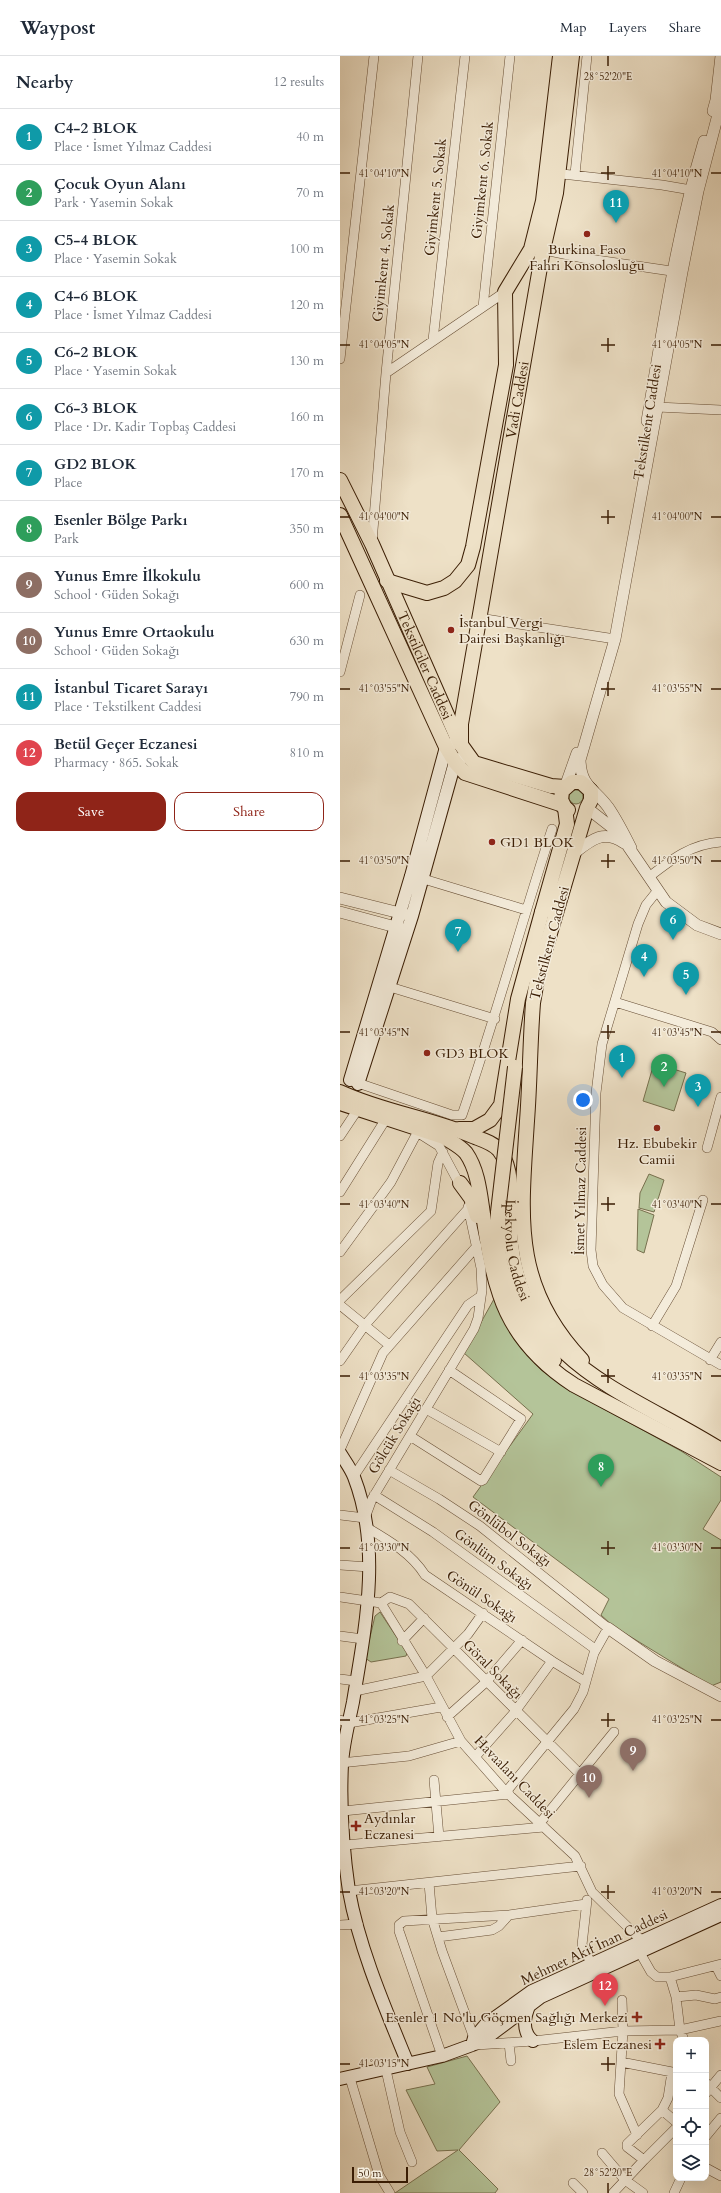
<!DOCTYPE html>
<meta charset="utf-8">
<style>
:root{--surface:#fff;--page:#f6f6f7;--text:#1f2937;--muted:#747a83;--line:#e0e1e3;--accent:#8f2418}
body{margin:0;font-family:Cardo,serif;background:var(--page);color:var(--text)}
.controls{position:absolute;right:12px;bottom:12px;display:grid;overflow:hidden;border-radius:8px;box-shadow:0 4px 16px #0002}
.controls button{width:36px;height:36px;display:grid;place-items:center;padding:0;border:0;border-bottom:1px solid var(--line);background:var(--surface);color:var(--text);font:20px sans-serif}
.scale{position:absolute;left:12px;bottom:10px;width:56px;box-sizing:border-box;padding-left:4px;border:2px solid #3a1d04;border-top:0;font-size:11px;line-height:14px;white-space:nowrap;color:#3a1d04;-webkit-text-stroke:3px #f4ecdb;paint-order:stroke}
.you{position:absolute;left:243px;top:1044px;width:14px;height:14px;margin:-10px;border:3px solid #fff;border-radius:50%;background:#1a73e8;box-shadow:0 0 0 6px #1a73e833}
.badge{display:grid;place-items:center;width:26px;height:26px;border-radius:50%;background:var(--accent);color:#fff;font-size:13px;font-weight:700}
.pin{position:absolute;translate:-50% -33px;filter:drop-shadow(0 1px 2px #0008)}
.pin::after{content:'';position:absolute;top:21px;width:14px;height:12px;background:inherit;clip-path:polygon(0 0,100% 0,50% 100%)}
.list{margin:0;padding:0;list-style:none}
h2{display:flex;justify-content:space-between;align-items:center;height:52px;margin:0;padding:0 16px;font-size:17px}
h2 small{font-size:13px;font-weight:400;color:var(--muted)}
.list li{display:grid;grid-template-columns:26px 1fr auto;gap:12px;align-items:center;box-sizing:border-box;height:56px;padding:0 16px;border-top:1px solid var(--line)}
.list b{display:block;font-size:15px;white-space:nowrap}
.list p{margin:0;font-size:13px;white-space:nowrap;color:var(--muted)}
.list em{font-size:13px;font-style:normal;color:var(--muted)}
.actions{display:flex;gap:8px;padding:12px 16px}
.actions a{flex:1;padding:9px 0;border:1px solid var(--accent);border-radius:12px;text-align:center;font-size:14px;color:var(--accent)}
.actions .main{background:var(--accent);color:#fff}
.icon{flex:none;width:22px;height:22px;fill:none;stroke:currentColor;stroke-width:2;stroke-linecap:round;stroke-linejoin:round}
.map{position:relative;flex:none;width:381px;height:2137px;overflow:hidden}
header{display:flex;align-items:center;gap:24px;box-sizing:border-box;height:56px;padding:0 20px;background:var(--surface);border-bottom:1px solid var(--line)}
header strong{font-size:19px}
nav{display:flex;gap:22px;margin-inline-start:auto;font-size:14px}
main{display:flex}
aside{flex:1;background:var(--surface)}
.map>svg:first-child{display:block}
.green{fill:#b4c499;stroke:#77704e}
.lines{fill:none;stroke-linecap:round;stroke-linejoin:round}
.minor-casing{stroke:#674e35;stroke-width:10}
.tertiary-casing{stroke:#674e35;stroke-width:12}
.secondary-casing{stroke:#3a1d04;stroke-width:14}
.primary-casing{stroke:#3a1d04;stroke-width:16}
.trunk-casing{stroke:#3a1d04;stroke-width:16}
.minor{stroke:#f4ecdb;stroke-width:9}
.tertiary{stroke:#f4ecdb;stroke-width:11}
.secondary{stroke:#f4ecdb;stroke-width:12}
.primary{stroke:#eee1c7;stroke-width:14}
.trunk{stroke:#eee1c7;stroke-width:14}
.trunk-bridge-casing{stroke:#3a1d04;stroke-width:16;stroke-linecap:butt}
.trunk-bridge{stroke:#eee1c7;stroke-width:14}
.ticks{fill:none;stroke:#3a1d04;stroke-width:1.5}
.poi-dot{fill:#8f2418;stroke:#f4ecdb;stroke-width:1.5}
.labels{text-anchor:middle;stroke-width:3;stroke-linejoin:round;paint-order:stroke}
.street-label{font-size:14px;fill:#3a1d04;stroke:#f4ecdb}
.poi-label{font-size:14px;fill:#3a1d04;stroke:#f4ecdb;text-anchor:start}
.ticks-label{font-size:10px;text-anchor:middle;fill:#3a1d04;stroke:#f4ecdb;stroke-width:3;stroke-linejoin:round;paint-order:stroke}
</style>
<header>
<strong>Waypost</strong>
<nav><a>Map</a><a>Layers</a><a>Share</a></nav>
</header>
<main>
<aside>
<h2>Nearby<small>12 results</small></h2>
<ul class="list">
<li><span class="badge" style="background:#0f9aa8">1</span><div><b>C4-2 BLOK</b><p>Place · İsmet Yılmaz Caddesi</p></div><em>40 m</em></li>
<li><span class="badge" style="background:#2e9e5b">2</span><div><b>Çocuk Oyun Alanı</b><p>Park · Yasemin Sokak</p></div><em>70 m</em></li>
<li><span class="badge" style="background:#0f9aa8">3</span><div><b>C5-4 BLOK</b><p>Place · Yasemin Sokak</p></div><em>100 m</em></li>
<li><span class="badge" style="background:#0f9aa8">4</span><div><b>C4-6 BLOK</b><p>Place · İsmet Yılmaz Caddesi</p></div><em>120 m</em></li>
<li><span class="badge" style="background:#0f9aa8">5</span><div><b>C6-2 BLOK</b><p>Place · Yasemin Sokak</p></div><em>130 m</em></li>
<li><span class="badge" style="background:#0f9aa8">6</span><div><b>C6-3 BLOK</b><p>Place · Dr. Kadir Topbaş Caddesi</p></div><em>160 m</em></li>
<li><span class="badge" style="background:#0f9aa8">7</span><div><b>GD2 BLOK</b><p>Place</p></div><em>170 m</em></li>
<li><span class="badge" style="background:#2e9e5b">8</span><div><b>Esenler Bölge Parkı</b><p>Park</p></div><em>350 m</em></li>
<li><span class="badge" style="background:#8d6e63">9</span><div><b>Yunus Emre İlkokulu</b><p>School · Güden Sokağı</p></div><em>600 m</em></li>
<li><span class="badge" style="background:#8d6e63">10</span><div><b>Yunus Emre Ortaokulu</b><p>School · Güden Sokağı</p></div><em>630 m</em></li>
<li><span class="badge" style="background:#0f9aa8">11</span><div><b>İstanbul Ticaret Sarayı</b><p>Place · Tekstilkent Caddesi</p></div><em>790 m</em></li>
<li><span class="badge" style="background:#e0444e">12</span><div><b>Betül Geçer Eczanesi</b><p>Pharmacy · 865. Sokak</p></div><em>810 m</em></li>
</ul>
<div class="actions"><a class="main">Save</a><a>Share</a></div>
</aside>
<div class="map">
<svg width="381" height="2137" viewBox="0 0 381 2137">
<rect width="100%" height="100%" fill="#eee1c7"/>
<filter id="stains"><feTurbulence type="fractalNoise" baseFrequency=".005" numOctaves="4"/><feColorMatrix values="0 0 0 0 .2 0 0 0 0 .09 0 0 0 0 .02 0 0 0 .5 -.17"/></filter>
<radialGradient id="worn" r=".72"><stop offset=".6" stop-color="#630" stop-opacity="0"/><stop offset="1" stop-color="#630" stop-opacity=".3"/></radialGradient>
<path class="green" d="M229 741a7 7 0 1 1 14 0a7 7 0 1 1-14 0Z
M314 1007 346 1017 334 1055 303 1045Z
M309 1118 324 1124 314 1156 299 1152 300 1137Z
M298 1153 314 1159 304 1197 297 1194Z
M154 1243 177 1286 201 1314 233 1336 341 1395 381 1421V1444L363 1473 381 1484V1626L371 1630 273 1570 261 1559 269 1543 133 1441 193 1358 124 1297Z
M40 1556 67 1597 66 1600 31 1606 25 1602 35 1560Z
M127 2000 160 2046 119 2094 158 2133 155 2137H55L118 2094 97 2095 66 2034 95 2028 87 2011Z"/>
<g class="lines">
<defs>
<path id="minor" d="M213 117 322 129 357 135
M235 118 247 0
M199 193 243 202 338 216
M143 251 170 0
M93 284 125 0
M0 303 34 0
M46 317 165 236
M317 351 381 354
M32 486 46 317 78 0
M139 562 275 583
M0 616 20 539
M77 821 186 854
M309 821C332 803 351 788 381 786
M318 834 306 849 298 868 262 988 256 1037 251 1194 253 1210 263 1229 283 1252 381 1309
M50 931 155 963
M275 946 372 976 381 984
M12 1025 112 1059H122C155 964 181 868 212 773
M80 1078 99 1090 121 1131
M0 1080 16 1056
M367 1092 381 1041
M0 1136 44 1066
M0 1196 51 1126 77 1077
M0 1244 91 1155 98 1107 103 1096
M0 1249 49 1289
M312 1270 336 1230 363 1144
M370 1304 381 1286
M0 1305 25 1269 128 1153
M86 1353 161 1396
M70 1380 141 1425 143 1424 181 1363 109 1314
M0 1394 43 1297 137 1190
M49 1414 99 1443 140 1470 268 1572 254 1597 243 1636 234 1653 166 1736
M14 1420 128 1249 141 1240
M34 1439 93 1476 255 1593
M0 1459 25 1462 32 1443 134 1273 138 1262 142 1234 141 1212 128 1151
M26 1471C48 1484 71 1497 85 1519L212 1605 246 1626
M0 1509 29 1511
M0 1541 41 1547 86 1620 121 1685 166 1736 235 1800 252 1836 301 1884
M41 1547 50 1541 69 1548 240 1718
M0 1580 23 1583
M62 1585 84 1562
M0 1623 16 1625
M15 1635 86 1620 128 1578 143 1557
M107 1661 146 1626 182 1584
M0 1664 9 1667 101 1651
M135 1701 174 1657 212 1605
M0 1707 69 1700 121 1685
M94 1724 99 1781
M3 1755 169 1738
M200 1767 274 1676
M5 1789 204 1771
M89 1827 92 1862 102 1895 134 1982
M9 1835 241 1810
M247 1844 242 1889 251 1907
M0 1869 18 1868
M98 1881 152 1874 159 1870 169 1859
M299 1895 311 1916 317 1921H330L381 1908
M376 1910 381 1920
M330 1921 336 1941 340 1974 344 1984
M336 1941 356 1939 375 1943 381 1941
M169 1987 171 2005
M136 1989 193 1985 283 1975 340 1974 381 1965
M102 2000 59 1875V1869L64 1865 169 1859 246 1848
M281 2006 279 2038 297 2079
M46 2014 60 2076 72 2106
M10 2022 39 2119 50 2137
M366 2027 381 2042
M366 2037 381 2019
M322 2054 336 2066
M366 2080 381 2062
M262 2097 285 2124 303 2137
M304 2104 336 2072
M366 2112 381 2120
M233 2127 243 2137
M273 2137 304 2104 287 2091V2088L322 2054 328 2042 332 2016 281 2006 283 1975 282 1944
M334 2137 341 2122"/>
<path id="tertiary" d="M373 55 376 44 381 0
M307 365C323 271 337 176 364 85
M225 731 237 697
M247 752 279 777 326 846 357 869 381 878
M291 792C284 778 277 764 268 751 254 732 241 731 240 704L275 583 342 216 358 135 381 47
M233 798C251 784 263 773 284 787
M0 842 68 859
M0 856 63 873
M268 1572 315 1605 381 1640"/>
<path id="secondary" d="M10 1024 71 820 106 691 112 688
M18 1028 72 860 115 706 122 702
M0 1397C5 1405 11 1413 14 1421 42 1493 25 1573 13 1646 9 1666 3 1688 2 1708 0 1749 3 1794 9 1835 19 1892 46 1954 68 2008
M190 1948C184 1961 182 1976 193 1985
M132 1989 134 1982 146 1968 192 1935 381 1849
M0 2023 102 2000 132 1989 144 1984 201 1941 381 1859"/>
<g id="primary">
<path id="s1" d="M0 424 32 488 119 686 134 707 211 730 225 731"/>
<path d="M0 459 106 691 115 706 125 717 220 748 228 754"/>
<path d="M47 525 87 537 104 532 115 525 128 509 133 491 166 309 165 236 191 193 203 145 220 0"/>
<path id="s2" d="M121 687V668L203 194 216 137 232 0"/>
<path d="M202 856 227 768 225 752 221 744 222 735 232 726H241L251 735V744L247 752 198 918 193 947C190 986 190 1026 187 1065 181 1160 171 1229 242 1304"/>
</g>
<g id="trunk">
<path id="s3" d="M0 1036C43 1056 91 1062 135 1081 143 1084 153 1087 159 1094 177 1116 168 1161 171 1188 185 1310 291 1337 381 1394"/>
<path d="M0 1047 104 1081C111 1086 120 1090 126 1097 138 1114 140 1138 143 1158 147 1185 151 1213 160 1239 173 1278 200 1307 234 1329L381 1407"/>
<path d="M119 1073H134L150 1064 161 1049 178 943 202 856"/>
<path d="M120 1127 131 1142 137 1160"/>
<path d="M158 1156C157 1175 157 1196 162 1214 171 1247 190 1280 214 1304"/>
</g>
</defs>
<use href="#minor" class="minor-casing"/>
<use href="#tertiary" class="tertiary-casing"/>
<use href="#secondary" class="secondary-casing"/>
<use href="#primary" class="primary-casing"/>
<use href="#trunk" class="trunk-casing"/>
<use href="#minor" class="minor"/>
<use href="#tertiary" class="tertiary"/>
<use href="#secondary" class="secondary"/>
<use href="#primary" class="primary"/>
<use href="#trunk" class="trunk"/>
<defs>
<path id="trunk-bridge" d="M158 1156 175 1011"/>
</defs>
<use href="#trunk-bridge" class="trunk-bridge-casing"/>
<use href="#trunk-bridge" class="trunk-bridge"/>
</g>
<path class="ticks" d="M268 0V10M268 110V124M0 117H10M261 117H275M371 117H381M268 282V296M0 289H10M261 289H275M371 289H381M268 454V468M0 461H10M261 461H275M371 461H381M268 626V640M0 633H10M261 633H275M371 633H381M268 798V812M0 805H10M261 805H275M371 805H381M268 969V983M0 976H10M261 976H275M371 976H381M268 1141V1155M0 1148H10M261 1148H275M371 1148H381M268 1313V1327M0 1320H10M261 1320H275M371 1320H381M268 1485V1499M0 1492H10M261 1492H275M371 1492H381M268 1657V1671M0 1664H10M261 1664H275M371 1664H381M268 1829V1843M0 1836H10M261 1836H275M371 1836H381M268 2001V2015M0 2008H10M261 2008H275M268 2127V2137"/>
<g class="poi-dot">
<circle cx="247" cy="178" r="4"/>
<circle cx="111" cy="574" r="4"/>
<circle cx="152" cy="786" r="4"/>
<circle cx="87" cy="997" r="4"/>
<circle cx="317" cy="1072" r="4"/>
<path d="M14 1764h4v4h4v4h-4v4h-4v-4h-4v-4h4z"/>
<path d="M295 1955h4v4h4v4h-4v4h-4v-4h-4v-4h4z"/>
<path d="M318 1982h4v4h4v4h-4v4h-4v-4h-4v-4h4z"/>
</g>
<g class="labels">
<g class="street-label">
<text transform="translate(142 124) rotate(-84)" y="5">Giyimkent 6. Sokak</text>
<text transform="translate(95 141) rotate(-84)" y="5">Giyimkent 5. Sokak</text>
<text transform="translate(43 207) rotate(-84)" y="5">Giyimkent 4. Sokak</text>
<text dy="5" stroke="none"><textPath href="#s2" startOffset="348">Vadi Caddesi</textPath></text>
<text transform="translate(307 366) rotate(-81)" y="5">Tekstilkent Caddesi</text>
<text dy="5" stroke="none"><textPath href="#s1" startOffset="204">Tekstilciler Caddesi</textPath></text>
<text transform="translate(209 887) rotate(-75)" y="5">Tekstilkent Caddesi</text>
<text transform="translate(240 1135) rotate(-89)" y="5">İsmet Yılmaz Caddesi</text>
<text dy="5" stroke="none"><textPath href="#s3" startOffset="273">İpekyolu Caddesi</textPath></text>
<text transform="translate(54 1379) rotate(-59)" y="5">Gölcük Sokağı</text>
<text transform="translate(170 1477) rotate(37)" y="5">Gönlübol Sokağı</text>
<text transform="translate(154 1503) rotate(36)" y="5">Gönlüm Sokağı</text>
<text transform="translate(142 1540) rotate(34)" y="5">Gönül Sokağı</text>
<text transform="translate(153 1613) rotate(45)" y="5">Göral Sokağı</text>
<text transform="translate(175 1721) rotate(46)" y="5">Havaalanı Caddesi</text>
<text transform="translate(254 1891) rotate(-25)" y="5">Mehmet Akif İnan Caddesi</text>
</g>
<g class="poi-label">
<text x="247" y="198" text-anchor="middle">Burkina Faso<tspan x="247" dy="16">Fahri Konsolosluğu</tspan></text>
<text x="119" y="571">İstanbul Vergi<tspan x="119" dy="16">Dairesi Başkanlığı</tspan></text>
<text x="160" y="791">GD1 BLOK</text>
<text x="95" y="1002">GD3 BLOK</text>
<text x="317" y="1092" text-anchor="middle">Hz. Ebubekir<tspan x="317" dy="16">Camii</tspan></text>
<text x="24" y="1767">Aydınlar<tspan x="24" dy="16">Eczanesi</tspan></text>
<text x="288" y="1966" text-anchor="end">Esenler 1 No'lu Göçmen Sağlığı Merkezi</text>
<text x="312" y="1993" text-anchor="end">Eslem Eczanesi</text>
</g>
</g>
<g class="ticks-label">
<text x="268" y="24">28°52'20"E</text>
<text x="44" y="121">41°04'10"N</text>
<text x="337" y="121">41°04'10"N</text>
<text x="44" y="292">41°04'05"N</text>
<text x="337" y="292">41°04'05"N</text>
<text x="44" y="464">41°04'00"N</text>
<text x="337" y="464">41°04'00"N</text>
<text x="44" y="636">41°03'55"N</text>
<text x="337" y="636">41°03'55"N</text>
<text x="44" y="808">41°03'50"N</text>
<text x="337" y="808">41°03'50"N</text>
<text x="44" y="980">41°03'45"N</text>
<text x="337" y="980">41°03'45"N</text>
<text x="44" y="1152">41°03'40"N</text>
<text x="337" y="1152">41°03'40"N</text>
<text x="44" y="1324">41°03'35"N</text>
<text x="337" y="1324">41°03'35"N</text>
<text x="44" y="1495">41°03'30"N</text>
<text x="337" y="1495">41°03'30"N</text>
<text x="44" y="1667">41°03'25"N</text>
<text x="337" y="1667">41°03'25"N</text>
<text x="44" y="1839">41°03'20"N</text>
<text x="337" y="1839">41°03'20"N</text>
<text x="44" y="2011">41°03'15"N</text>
<text x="268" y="2120">28°52'20"E</text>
</g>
<rect width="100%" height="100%" filter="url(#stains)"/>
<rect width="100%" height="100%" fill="url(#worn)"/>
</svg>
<div class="controls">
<button>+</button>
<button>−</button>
<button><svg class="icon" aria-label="locate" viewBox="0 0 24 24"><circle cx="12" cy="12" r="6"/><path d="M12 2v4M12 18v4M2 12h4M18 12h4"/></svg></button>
<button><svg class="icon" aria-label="layers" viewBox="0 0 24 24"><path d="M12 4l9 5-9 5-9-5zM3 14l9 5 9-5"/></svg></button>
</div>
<div class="scale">50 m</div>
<div class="you"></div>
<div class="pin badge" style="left:282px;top:1022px;background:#0f9aa8">1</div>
<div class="pin badge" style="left:324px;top:1031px;background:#2e9e5b">2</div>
<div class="pin badge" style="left:358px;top:1051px;background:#0f9aa8">3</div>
<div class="pin badge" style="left:304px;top:921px;background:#0f9aa8">4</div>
<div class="pin badge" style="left:346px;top:939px;background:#0f9aa8">5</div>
<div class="pin badge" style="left:333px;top:884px;background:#0f9aa8">6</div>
<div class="pin badge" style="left:118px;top:896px;background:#0f9aa8">7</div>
<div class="pin badge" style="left:261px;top:1431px;background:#2e9e5b">8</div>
<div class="pin badge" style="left:293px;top:1715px;background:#8d6e63">9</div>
<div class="pin badge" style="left:249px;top:1742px;background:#8d6e63">10</div>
<div class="pin badge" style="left:276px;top:167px;background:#0f9aa8">11</div>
<div class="pin badge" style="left:265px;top:1950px;background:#e0444e">12</div>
</div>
</main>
